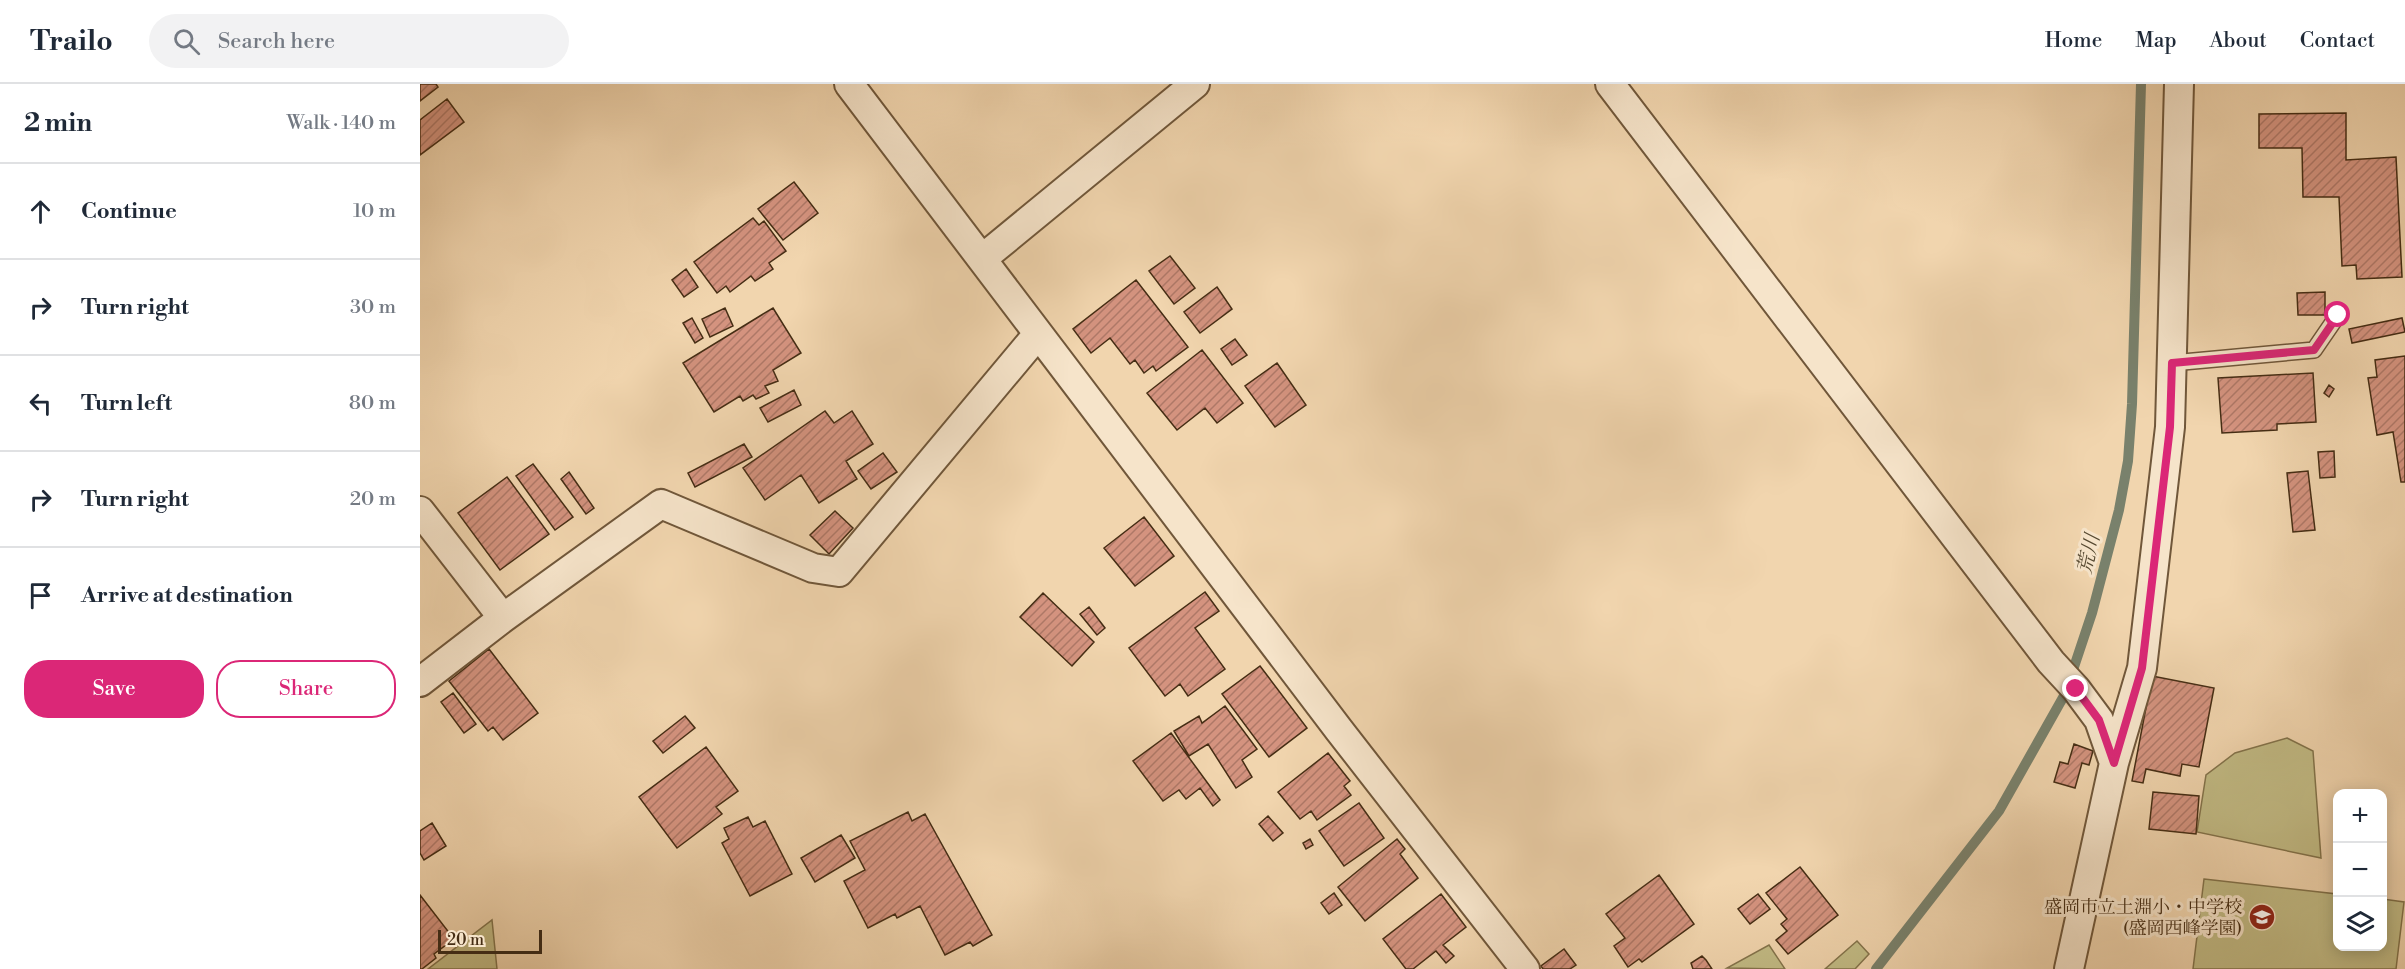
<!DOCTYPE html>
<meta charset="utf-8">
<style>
:root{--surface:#fff;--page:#f2f2f3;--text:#1f2937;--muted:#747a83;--line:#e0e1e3;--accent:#db2777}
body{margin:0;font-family:"Libre Bodoni","Noto Serif JP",serif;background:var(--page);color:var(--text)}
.controls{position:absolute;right:18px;bottom:18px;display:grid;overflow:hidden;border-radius:12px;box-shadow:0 3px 15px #0003}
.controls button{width:54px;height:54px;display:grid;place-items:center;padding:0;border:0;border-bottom:2px solid var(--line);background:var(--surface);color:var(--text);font:30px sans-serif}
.scale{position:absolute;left:18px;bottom:15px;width:104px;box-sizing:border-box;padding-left:6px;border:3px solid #452d14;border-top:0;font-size:16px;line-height:21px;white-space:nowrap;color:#452d14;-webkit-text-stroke:4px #f6e4ca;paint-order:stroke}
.stop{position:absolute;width:18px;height:18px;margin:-14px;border:4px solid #db2777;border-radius:50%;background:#fff}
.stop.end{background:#db2777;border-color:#fff;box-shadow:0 2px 6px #0008}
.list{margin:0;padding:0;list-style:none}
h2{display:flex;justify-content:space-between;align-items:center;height:78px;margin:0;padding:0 24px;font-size:26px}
h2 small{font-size:20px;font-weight:400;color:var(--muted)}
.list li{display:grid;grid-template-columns:39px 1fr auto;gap:18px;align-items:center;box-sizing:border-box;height:96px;padding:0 24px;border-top:2px solid var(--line)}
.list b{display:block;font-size:22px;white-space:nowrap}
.list em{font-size:20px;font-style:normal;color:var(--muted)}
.actions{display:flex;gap:12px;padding:18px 24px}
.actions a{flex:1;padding:14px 0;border:2px solid var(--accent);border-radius:24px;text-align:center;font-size:21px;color:var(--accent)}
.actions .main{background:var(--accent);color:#fff}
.icon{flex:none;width:33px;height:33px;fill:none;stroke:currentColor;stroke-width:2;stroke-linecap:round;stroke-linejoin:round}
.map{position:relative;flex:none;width:1985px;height:885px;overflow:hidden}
header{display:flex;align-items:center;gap:36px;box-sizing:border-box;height:84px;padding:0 30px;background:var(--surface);border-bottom:2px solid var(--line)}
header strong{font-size:28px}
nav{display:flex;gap:33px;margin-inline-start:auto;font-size:21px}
.search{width:420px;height:54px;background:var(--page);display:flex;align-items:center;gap:15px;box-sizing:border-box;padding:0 21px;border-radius:33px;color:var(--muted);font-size:22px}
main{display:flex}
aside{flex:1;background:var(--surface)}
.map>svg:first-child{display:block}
.green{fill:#c2bb85;stroke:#84744c;stroke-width:1.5}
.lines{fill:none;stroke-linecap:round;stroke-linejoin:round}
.stream{stroke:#79816c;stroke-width:10}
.building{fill:url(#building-hatch);stroke:#452d14;stroke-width:1.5}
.service-casing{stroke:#70573a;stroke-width:18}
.minor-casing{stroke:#70573a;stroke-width:32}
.service{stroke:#f6e4ca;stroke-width:15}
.minor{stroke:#f6e4ca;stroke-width:28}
.route{stroke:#db2777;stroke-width:8}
.labels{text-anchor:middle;stroke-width:6;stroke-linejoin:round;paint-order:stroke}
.poi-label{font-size:18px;fill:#452d14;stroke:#f6e4ca;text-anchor:end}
.water-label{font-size:20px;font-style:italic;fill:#564931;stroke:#f6e4ca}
</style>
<header>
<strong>Trailo</strong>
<div class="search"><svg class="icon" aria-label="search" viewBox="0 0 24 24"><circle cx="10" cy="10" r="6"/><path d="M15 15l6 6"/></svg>Search here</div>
<nav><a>Home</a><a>Map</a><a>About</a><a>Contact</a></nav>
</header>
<main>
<aside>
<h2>2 min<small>Walk · 140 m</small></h2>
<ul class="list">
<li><svg class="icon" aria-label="ahead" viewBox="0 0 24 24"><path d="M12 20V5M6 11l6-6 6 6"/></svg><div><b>Continue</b></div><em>10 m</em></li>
<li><svg class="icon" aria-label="right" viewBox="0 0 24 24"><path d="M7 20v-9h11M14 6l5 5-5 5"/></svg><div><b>Turn right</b></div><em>30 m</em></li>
<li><svg class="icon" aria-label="left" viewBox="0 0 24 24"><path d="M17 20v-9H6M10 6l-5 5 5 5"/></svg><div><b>Turn left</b></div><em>80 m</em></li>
<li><svg class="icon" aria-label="right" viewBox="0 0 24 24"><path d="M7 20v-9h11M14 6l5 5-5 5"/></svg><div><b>Turn right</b></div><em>20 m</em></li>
<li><svg class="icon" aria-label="arrive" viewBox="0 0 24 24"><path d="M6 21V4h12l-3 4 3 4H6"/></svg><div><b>Arrive at destination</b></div></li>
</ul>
<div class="actions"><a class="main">Save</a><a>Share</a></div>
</aside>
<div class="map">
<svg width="1985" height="885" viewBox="0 0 1985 885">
<defs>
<pattern id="building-hatch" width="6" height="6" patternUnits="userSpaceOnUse" patternTransform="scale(1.5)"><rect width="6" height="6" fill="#d4937f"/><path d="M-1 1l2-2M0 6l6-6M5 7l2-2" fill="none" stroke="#ae7867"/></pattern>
</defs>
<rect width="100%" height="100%" fill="#f1d5ae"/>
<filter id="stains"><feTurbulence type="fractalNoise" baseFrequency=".00333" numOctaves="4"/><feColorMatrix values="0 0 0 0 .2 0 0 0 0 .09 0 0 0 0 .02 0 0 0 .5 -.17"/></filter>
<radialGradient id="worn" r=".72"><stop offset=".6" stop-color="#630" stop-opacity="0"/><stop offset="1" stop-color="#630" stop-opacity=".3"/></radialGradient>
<path class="green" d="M1867 654 1893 667 1901 774 1777 748 1786 691 1815 669Z
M1784 795 1917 810 1918 862H1962L1963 815 1984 818 1976 885H1773Z
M72 836 77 885H8Z
M1437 857 1449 870 1435 885H1405Z
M1349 861 1365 885 1307 884Z"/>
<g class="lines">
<path class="stream" d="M1456 885 1579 727 1645 610 1672 529 1699 426 1708 377 1712 320 1721 0"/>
</g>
<path class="building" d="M0 0H16L18 3 0 17Z
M27 15 44 38 0 71V36Z
M1926 29V76L1976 73 1982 193 1937 195 1936 181 1922 182 1919 113H1883L1882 64H1839V30Z
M374 98 398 129 363 156 338 125Z
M333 134 339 141 344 137 366 167 349 179 353 185 335 197 331 192 310 208 306 202 297 209 274 178Z
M750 172 775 204 754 220 729 187Z
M266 185 278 203 264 213 252 196Z
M716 196 768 263 736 287 733 282 724 289 715 276 710 280 690 254 671 269 653 245Z
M797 203 812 225 780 249 764 228Z
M1905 208V231H1878L1877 209Z
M305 224 313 242 290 253 282 235Z
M353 224 381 269 353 286 358 297 345 302 349 309 336 315 333 311 323 317 320 312 294 328 263 279Z
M272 234 283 254 275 259 263 239Z
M1982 234 1985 248 1932 259 1929 245Z
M815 255 827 271 812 281 801 265Z
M782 266 823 319 797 339 785 324 757 346 727 309Z
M1985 272V398H1981L1973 348 1957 351 1948 294 1957 293 1955 276Z
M857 279 886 321 855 343 825 302Z
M1893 289 1896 338 1857 340V346L1802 349 1798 294Z
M1909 301 1914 305 1909 313 1904 309Z
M374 306 381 321 348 338 340 324Z
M405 327 414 339 432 327 453 360 426 377 437 395 399 419 381 391 345 416 323 384Z
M324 360 332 373 275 403 268 389Z
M1914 367 1915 393 1900 394 1898 368Z
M463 369 477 388 451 405 438 387Z
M113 380 153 433 135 446 96 392Z
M1888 387 1895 446 1873 448 1867 389Z
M149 388 174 424 166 430 141 395Z
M87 393 129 450 80 486 38 429Z
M415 427 433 444 409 470 390 451Z
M724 433 754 472 715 502 684 464Z
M785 508 799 527 775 544 805 585 768 612 760 600 745 612 709 564Z
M623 509 674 558 652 582 600 533Z
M669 523 685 544 677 551 660 530Z
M69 565 118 629 83 656 73 643 68 647 29 597Z
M840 582 887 644 849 673 802 610Z
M1732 592 1794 604 1779 683 1762 680 1760 692 1726 685 1723 699 1712 697Z
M33 609 56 640 44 649 21 618Z
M805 622 837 665 822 676 832 693 816 704 788 660 769 672 754 647 779 632 782 639Z
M265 632 275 644 243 669 233 657Z
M751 649 800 716 793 722 780 704 766 715 759 706 743 717 713 677Z
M1654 660 1673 667 1669 681 1662 679 1655 704 1634 698 1640 678 1648 680Z
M286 663 318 707 296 723 302 730 257 764 219 713Z
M908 669 930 697 924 702 931 711 897 736 891 727 880 735 858 708Z
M1733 708 1779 712 1776 750 1729 745Z
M939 719 964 754 924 782 899 747Z
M488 728 492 737 505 730 572 851 553 862 550 858 525 871 500 822 477 834 475 830 448 844 424 797 445 786 430 757Z
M848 732 863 749 853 757 839 740Z
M328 733 333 743 345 737 372 790 330 812 302 759 309 755 304 744Z
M12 739 26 762 4 776 0 769V747Z
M421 751 435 774 395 798 381 774Z
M890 755 893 761 886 765 883 759Z
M977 755 985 765 980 770 998 794 945 837 918 803Z
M1380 783 1418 831 1368 870 1356 856 1367 847 1361 840 1367 835 1346 809Z
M1239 791 1274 840 1222 878 1219 875 1208 883 1194 862 1205 854 1186 830Z
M914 809 922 821 909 830 901 819Z
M1021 810 1046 843 1023 861 1034 872 1026 879 1016 867 993 885H986L963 855Z
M1338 810 1350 825 1330 840 1318 825Z
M0 811 34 855 14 870 16 874 2 885H0Z
M1144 865 1156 881 1150 885H1123L1121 882Z
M1282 872 1286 876 1292 885H1273L1271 879Z"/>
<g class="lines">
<defs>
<path id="service" d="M1752 279 1894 266 1918 231"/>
<path id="minor" d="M429 0 919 646 1105 885
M1190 0 1631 578 1656 605 1679 636 1694 679
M563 174 775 0
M0 427 83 534
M0 598 83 534 241 420 393 484 419 488 618 250
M1649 885 1694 679 1722 584 1750 343 1759 0"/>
</defs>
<use href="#service" class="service-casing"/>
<use href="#minor" class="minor-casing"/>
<use href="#service" class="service"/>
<use href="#minor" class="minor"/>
</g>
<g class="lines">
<path class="route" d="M1656 605 1679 636 1694 679 1722 584 1750 343 1752 279 1894 266 1918 231"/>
</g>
<defs>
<symbol id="school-disc" viewBox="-11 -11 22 22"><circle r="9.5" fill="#8f2418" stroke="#f6e4ca"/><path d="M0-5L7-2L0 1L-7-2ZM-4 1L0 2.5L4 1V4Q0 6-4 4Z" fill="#fff"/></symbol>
</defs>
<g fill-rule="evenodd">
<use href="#school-disc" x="1827" y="818" width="30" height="30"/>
</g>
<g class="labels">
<g class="poi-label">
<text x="1822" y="829">盛岡市立土淵小・中学校<tspan x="1822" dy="21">(盛岡西峰学園)</tspan></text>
</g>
<g class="water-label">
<text transform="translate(1668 470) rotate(-77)" y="7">荒川</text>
</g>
</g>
<rect width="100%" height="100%" filter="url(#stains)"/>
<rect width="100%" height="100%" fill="url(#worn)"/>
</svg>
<div class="controls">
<button>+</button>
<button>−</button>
<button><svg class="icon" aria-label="layers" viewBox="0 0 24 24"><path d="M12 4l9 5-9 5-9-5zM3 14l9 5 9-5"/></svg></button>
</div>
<div class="scale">20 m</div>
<div class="stop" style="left:1918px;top:231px"></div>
<div class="stop end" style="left:1656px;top:605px"></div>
</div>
</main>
